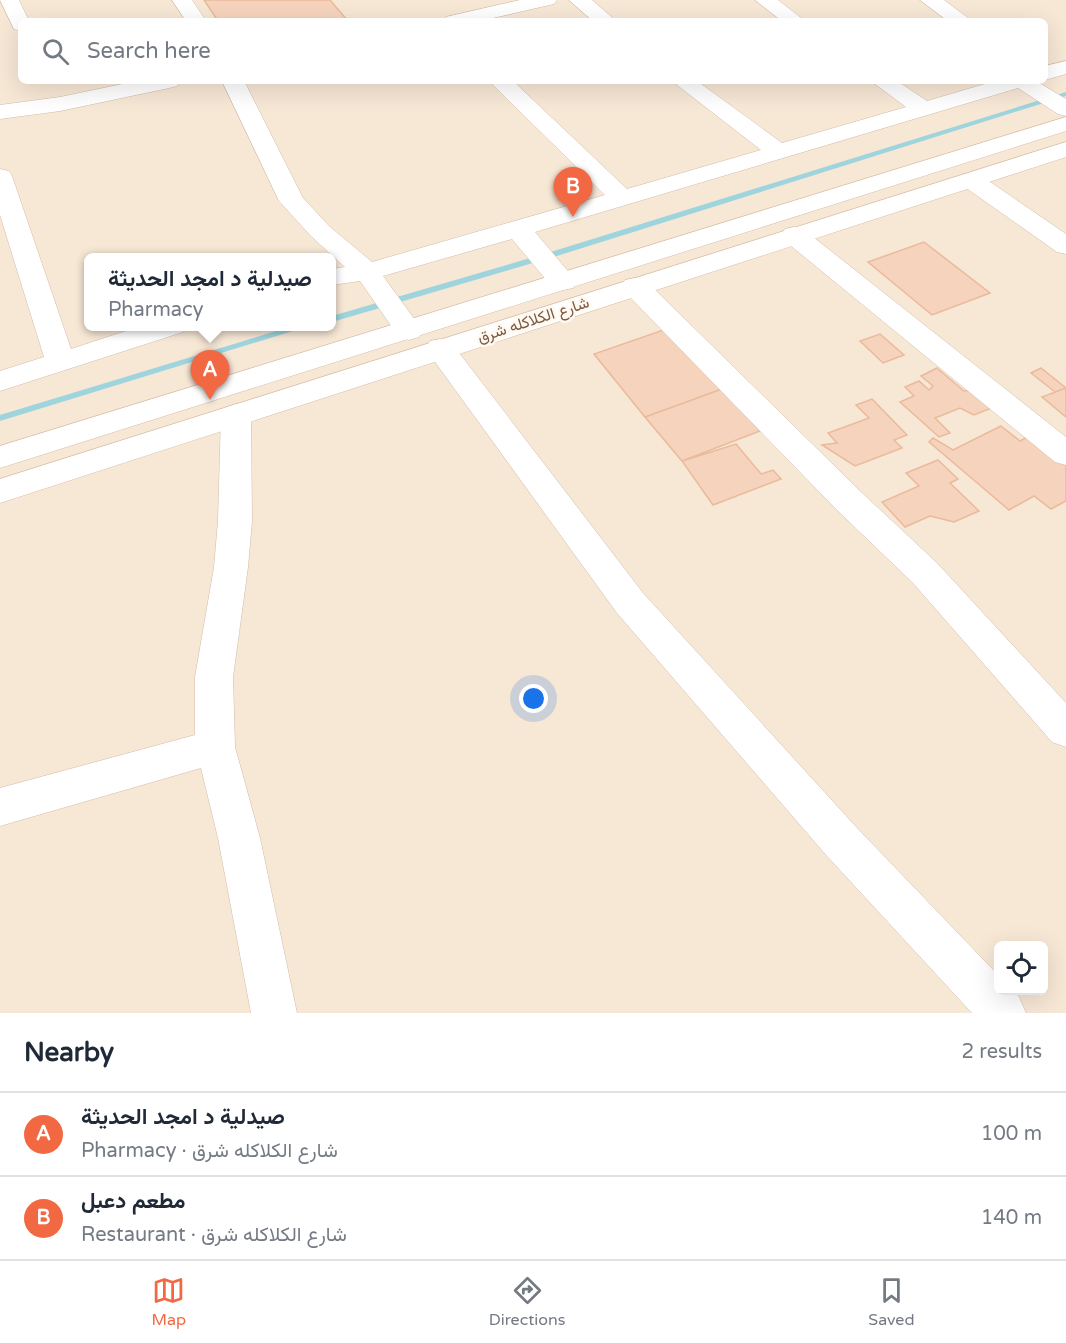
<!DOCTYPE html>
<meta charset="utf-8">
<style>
:root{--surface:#fff;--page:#f2f2f3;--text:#1f2937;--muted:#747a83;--line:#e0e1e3;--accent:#f26842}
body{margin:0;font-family:"Varela Round",Vazirmatn,sans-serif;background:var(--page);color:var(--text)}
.controls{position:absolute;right:18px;bottom:18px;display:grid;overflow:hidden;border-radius:9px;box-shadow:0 6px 24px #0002}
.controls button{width:54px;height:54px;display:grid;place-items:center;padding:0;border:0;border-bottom:2px solid var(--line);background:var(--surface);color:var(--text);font:30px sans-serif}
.you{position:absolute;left:534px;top:699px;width:21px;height:21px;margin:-15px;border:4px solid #fff;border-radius:50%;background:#1a73e8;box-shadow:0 0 0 9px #1a73e833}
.badge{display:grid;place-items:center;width:39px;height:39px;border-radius:50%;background:var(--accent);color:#fff;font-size:20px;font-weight:700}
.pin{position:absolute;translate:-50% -50px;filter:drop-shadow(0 2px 3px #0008)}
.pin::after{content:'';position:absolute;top:32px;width:21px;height:18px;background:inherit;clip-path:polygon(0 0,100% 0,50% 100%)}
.popup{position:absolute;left:84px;top:253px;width:252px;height:78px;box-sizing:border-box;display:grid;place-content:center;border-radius:9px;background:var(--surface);filter:drop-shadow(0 2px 4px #0005);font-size:20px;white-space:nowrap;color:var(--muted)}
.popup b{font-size:22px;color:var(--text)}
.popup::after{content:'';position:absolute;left:50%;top:100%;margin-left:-12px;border:12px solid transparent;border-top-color:var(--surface)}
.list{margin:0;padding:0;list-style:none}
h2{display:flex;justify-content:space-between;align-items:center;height:78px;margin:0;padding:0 24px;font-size:26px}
h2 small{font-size:20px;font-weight:400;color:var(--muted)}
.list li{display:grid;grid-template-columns:39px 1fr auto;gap:18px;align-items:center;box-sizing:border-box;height:84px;padding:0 24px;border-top:2px solid var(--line)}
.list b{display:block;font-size:22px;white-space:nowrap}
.list p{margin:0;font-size:20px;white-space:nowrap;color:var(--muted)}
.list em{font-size:20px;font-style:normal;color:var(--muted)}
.icon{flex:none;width:33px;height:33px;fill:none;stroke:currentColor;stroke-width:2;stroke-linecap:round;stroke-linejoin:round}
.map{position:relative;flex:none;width:1066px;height:1013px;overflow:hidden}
.search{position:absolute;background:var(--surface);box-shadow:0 6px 24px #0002;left:18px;right:18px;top:18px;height:66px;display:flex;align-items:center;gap:15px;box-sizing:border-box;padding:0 21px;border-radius:9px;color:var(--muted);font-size:22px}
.sheet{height:246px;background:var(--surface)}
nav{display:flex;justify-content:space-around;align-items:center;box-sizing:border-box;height:84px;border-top:2px solid var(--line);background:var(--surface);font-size:16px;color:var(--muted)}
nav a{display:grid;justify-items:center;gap:3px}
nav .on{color:var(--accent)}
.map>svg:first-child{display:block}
.residential{fill:#f7e7d5;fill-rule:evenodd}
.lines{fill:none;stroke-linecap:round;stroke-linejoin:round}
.stream{fill:#9ed4dd;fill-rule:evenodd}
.building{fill:#f6d3bc;stroke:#ebb99b;stroke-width:1.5}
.street-casing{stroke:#d2bcab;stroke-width:1}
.secondary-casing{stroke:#d8beaa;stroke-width:1}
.street{fill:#fff;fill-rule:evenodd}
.secondary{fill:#fff;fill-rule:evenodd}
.labels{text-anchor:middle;stroke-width:5;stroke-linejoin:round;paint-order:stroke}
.street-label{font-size:16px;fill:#7b5a48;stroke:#fff9ef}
</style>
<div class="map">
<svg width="1066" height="1013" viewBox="0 0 1066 1013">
<rect width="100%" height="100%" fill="#fef5e7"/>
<path class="residential" d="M0 0H1066V1013H0ZM21 21H1045V81H21ZM88 258H332V326H88ZM998 946H1044V990H998Z"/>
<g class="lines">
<path class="stream" d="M1066 92V96L560 255 332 322V316L554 251Z
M293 326H309L0 421V415Z"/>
</g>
<path class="building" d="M204 0H330L348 21H218Z
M924 242 990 293 932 315 868 262Z
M666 329 722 389 645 417 594 354Z
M880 334 904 355 883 363 860 341Z
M937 368 964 391 975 390 994 407 974 415 960 408 935 418 950 433 939 437 900 402 914 396 905 387 919 381 929 390 933 386 921 376Z
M1041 368 1066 388 1055 392 1031 373Z
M1066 388V417L1042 397Z
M722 389 760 431 682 461 645 417Z
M872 399 907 435 894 440 902 448 855 466 822 445 837 443 828 433 869 418 856 405Z
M1001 426 1020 441 1031 435 1066 462V501L1051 509 1034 496 1009 510 929 442 933 438 953 450Z
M736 444 761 474 773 470 781 479 713 505 682 461Z
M938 460 958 479 950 483 979 511 954 522 930 516 905 527 882 502 919 486 906 473Z"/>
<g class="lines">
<defs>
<path id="street" d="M0 0H19L29 21H21V31L14 29Z
M172 0H192L206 21H186Z
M520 0H557L554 4 480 21H443L446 17Z
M569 0H592L616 21H593Z
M755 0H778L805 21H782Z
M920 0H944L972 21H948Z
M1066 61V74L1045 80V66Z
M137 81H180L177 86 169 88 60 111 0 119V105L60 97Z
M222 81H244L303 198 329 226 372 262 605 195 489 81H513L627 189 761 150 672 81H697L782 143 906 107 871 81H897L927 101 995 81H1036L1066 99V116L1058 114 1018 88 535 232 577 282 573 288 563 290 553 288 512 239 383 276 423 331 419 337 409 340 399 337 360 281 332 285V269L345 267 311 236 279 201Z
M0 169 9 171 12 176 71 349 141 326H187L183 332 0 391V371L44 357 0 215Z
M971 173 980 175 1066 234V254L1057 252 962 185 959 180 962 175Z
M794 227 803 229 1066 437V465L1055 462 785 241 781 235 785 229Z
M635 278 645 280 861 492 937 563 1066 703V747L1052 742 913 583 837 510 625 292 621 286 625 280Z
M440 339 450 341 643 593 857 828 998 975V990H1013L1019 997 1026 1013H972L827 856 617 613 430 355 426 348 430 341Z
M236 404 247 408 251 415 252 521 248 567 233 677 235 747 260 838 297 1013H251L218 838 201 768 0 826V788L195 735V677L214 567 218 521 221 415 225 408Z"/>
<path id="secondary" d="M1066 117V131L0 468V446Z
M1066 142V157L0 503V479Z"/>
</defs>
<use href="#street" class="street-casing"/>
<use href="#secondary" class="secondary-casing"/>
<use href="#street" class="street"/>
<use href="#secondary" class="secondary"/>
</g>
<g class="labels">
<g class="street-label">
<text transform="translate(533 319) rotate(-18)" y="6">شارع الكلاكله شرق</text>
</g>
</g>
</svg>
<div class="controls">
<button><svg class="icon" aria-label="locate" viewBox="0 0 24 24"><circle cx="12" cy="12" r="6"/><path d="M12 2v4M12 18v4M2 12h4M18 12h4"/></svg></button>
</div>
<div class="you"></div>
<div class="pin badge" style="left:210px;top:400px">A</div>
<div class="popup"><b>صيدلية د امجد الحديثة</b>Pharmacy</div>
<div class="pin badge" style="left:573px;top:217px">B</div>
<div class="search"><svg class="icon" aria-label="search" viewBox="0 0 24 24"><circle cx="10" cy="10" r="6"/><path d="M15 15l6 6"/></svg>Search here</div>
</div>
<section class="sheet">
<h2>Nearby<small>2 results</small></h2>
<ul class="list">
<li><span class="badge">A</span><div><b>صيدلية د امجد الحديثة</b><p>Pharmacy · شارع الكلاكله شرق</p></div><em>100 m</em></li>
<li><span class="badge">B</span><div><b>مطعم دعبل</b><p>Restaurant · شارع الكلاكله شرق</p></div><em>140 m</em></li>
</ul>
</section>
<nav>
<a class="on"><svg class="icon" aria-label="map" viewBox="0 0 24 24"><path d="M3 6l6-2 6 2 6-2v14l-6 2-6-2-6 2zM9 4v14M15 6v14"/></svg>Map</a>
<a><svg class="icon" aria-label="directions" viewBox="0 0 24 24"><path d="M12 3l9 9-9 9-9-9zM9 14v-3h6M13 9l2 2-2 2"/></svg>Directions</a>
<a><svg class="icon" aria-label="saved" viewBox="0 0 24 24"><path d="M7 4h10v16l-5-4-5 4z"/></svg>Saved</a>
</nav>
